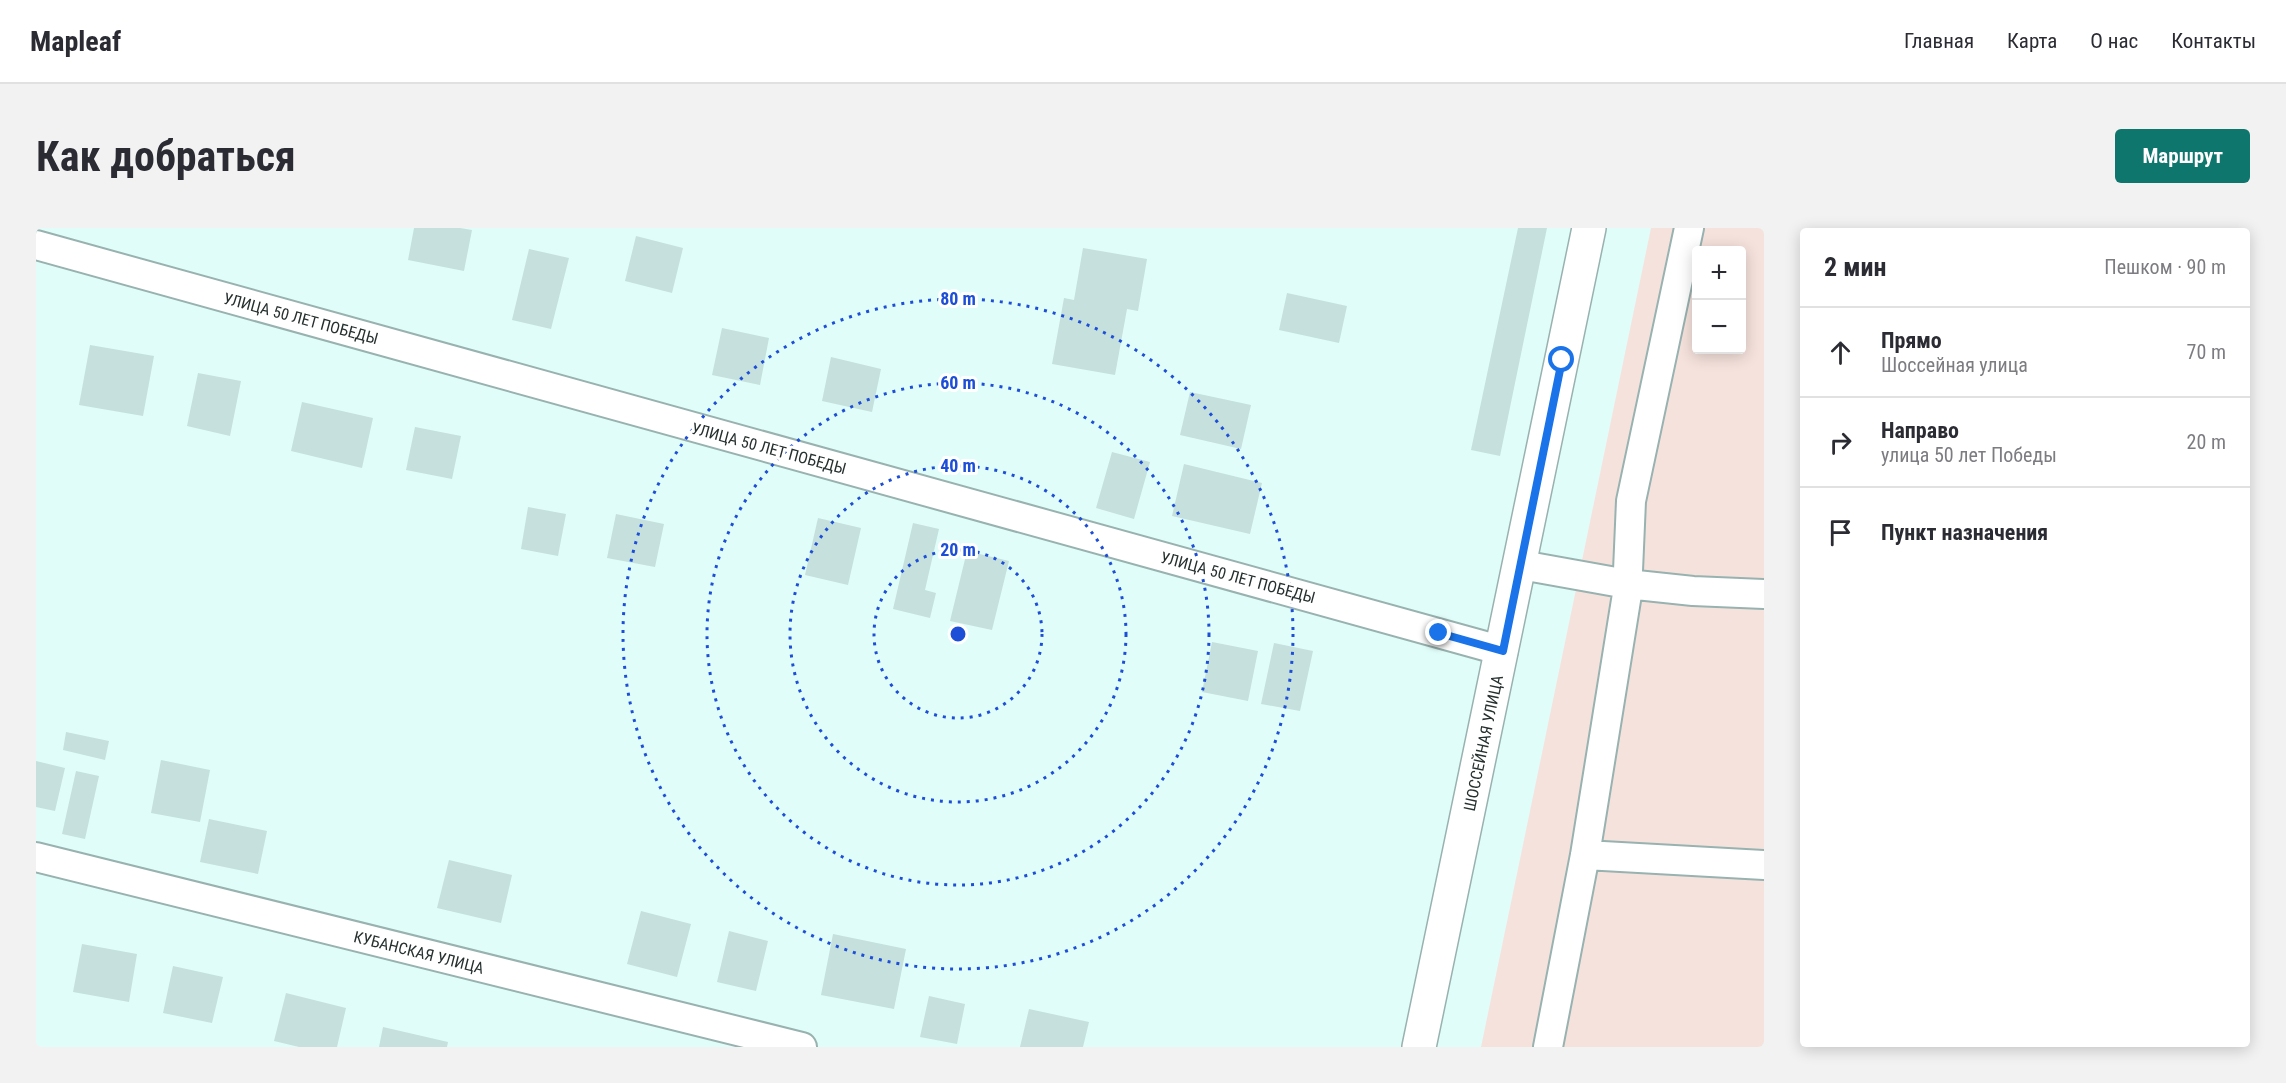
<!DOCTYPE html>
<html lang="ru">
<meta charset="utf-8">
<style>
:root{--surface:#fff;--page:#f2f2f3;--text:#2b2b33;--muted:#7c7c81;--line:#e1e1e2;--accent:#0f766e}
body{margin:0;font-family:"Roboto Condensed",sans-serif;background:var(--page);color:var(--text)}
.controls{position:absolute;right:18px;top:18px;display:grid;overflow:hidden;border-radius:6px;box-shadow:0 3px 15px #0003}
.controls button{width:54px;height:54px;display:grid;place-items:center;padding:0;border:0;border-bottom:2px solid var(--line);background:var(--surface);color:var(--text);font:30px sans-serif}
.stop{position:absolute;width:18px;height:18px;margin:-14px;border:4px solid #1a73e8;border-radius:50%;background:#fff}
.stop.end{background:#1a73e8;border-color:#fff;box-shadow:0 2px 6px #0008}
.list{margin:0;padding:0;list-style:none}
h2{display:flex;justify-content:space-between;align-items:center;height:78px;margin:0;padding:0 24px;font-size:26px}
h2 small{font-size:20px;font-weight:400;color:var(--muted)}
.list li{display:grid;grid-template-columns:39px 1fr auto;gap:18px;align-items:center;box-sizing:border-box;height:90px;padding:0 24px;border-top:2px solid var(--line)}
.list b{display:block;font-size:22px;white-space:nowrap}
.list p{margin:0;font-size:20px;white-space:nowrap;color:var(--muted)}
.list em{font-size:20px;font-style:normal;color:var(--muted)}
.icon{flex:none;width:33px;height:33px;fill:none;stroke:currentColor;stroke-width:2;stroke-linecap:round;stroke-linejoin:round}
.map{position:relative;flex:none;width:1728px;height:819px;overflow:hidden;border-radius:6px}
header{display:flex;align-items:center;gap:36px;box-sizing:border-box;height:84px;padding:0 30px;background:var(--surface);border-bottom:2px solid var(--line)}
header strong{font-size:28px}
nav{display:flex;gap:33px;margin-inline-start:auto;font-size:21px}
.intro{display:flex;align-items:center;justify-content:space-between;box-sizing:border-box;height:144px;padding:0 36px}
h1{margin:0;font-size:42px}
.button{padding:15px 27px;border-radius:6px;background:var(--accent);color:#fff;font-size:21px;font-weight:700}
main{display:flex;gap:36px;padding:0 36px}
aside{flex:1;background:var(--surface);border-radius:6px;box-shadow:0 3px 15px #0003}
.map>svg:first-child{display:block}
.green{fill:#f6e2dd;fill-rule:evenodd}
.building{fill:#c5e0dd}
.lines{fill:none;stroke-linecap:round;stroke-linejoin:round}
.minor-casing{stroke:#98b2b0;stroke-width:32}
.secondary-casing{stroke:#98b2b0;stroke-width:36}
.minor{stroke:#fff;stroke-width:28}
.secondary{stroke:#fff;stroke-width:33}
.route{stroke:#1a73e8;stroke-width:8}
.ring{fill:none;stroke:#1d4ed8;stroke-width:3;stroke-dasharray:3 6}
.labels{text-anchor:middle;stroke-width:6;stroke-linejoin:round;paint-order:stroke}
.street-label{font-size:16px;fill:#26302f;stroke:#fff}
.centre{fill:#1d4ed8;stroke:#fff;stroke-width:3}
.ring-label{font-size:18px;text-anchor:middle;font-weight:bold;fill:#1d4ed8;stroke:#fff;stroke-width:6;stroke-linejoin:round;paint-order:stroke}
</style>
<header>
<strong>Mapleaf</strong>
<nav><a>Главная</a><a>Карта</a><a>О нас</a><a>Контакты</a></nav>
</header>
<div class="intro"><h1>Как добраться</h1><a class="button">Маршрут</a></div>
<main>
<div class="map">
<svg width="1728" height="819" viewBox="0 0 1728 819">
<rect width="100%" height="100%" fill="#e1fdfa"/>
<path class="green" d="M1615 0H1728V819H1445ZM1660 22H1706V122H1660Z"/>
<path class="building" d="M378 0H424L436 2 428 43 372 32Z
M1482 0H1511L1464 228 1435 222Z
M600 8 647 20 636 65 589 53Z
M1047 20 1111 31 1102 83 1091 81 1079 147 1016 136 1028 70 1038 72Z
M493 21 533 30 515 101 476 92Z
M1251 65 1311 78 1303 115 1243 102Z
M686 100 733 110 724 157 676 147Z
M54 117 118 128 107 188 43 177Z
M795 129 845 141 836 184 786 173Z
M162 145 205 153 194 208 151 198Z
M1154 164 1215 177 1205 221 1144 207Z
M266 174 337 190 326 240 255 223Z
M379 199 425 208 416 251 370 242Z
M1076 224 1114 234 1098 291 1060 280Z
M1148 236 1226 255 1214 306 1136 288Z
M492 279 530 286 522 328 485 321Z
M580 286 628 296 619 339 571 330Z
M782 290 825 300 812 357 769 347Z
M877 295 903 301 889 362 900 365 894 390 857 381Z
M931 323 973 333 956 402 914 393Z
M1176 414 1222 423 1212 473 1166 464Z
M1238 415 1277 423 1264 483 1225 476Z
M30 504 73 513 69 532 27 522Z
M125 532 174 542 164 594 115 585Z
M0 533 29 540 19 583 0 579Z
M40 543 63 548 49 611 26 606Z
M173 591 231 603 222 646 164 634Z
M413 632 476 647 465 695 401 680Z
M605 683 655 696 641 749 591 736Z
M693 703 732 713 720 763 681 754Z
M797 706 870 721 858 781 785 767Z
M46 716 101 726 93 774 37 764Z
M137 738 187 749 176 795 127 785Z
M250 765 310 780 301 819H263L238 813Z
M893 768 929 776 921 816 884 809Z
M993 781 1053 794 1047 819H984Z
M347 799 412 814 411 819H343Z"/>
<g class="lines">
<defs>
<path id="minor" d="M0 17 1467 423
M1485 337 1591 356 1657 363 1728 366
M1549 627 1728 637
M0 629 766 819
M1512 819 1549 627 1591 366 1595 273 1653 0"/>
<path id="secondary" d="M1383 819 1553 0"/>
</defs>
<use href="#minor" class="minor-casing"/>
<use href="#secondary" class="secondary-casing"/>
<use href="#minor" class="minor"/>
<use href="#secondary" class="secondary"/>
</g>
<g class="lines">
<path class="route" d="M1403 405 1467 423 1526 132"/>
</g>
<g class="ring">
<circle cx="922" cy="406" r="84"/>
<circle cx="922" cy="406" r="168"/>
<circle cx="922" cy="406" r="251"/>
<circle cx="922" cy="406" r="335"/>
</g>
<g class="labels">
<g class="street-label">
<text transform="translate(265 90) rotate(15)" y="6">УЛИЦА 50 ЛЕТ ПОБЕДЫ</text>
<text transform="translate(733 220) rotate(15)" y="6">УЛИЦА 50 ЛЕТ ПОБЕДЫ</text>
<text transform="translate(1202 349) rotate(15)" y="6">УЛИЦА 50 ЛЕТ ПОБЕДЫ</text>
<text transform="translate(1447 515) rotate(-78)" y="6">ШОССЕЙНАЯ УЛИЦА</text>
<text transform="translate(383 724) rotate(14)" y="6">КУБАНСКАЯ УЛИЦА</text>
</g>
</g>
<circle cx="922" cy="406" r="9" class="centre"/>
<g class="ring-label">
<text x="922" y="77">80 m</text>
<text x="922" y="161">60 m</text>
<text x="922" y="244">40 m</text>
<text x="922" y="328">20 m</text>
</g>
</svg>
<div class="controls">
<button>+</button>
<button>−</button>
</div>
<div class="stop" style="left:1526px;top:132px"></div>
<div class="stop end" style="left:1403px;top:405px"></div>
</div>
<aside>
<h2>2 мин<small>Пешком · 90 m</small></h2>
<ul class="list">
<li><svg class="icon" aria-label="ahead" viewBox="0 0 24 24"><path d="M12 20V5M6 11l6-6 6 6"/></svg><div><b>Прямо</b><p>Шоссейная улица</p></div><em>70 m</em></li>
<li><svg class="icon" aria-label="right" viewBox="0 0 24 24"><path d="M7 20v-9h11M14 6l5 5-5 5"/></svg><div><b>Направо</b><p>улица 50 лет Победы</p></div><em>20 m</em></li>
<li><svg class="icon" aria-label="arrive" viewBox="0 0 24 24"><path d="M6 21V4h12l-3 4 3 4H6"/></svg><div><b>Пункт назначения</b></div></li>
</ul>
</aside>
</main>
